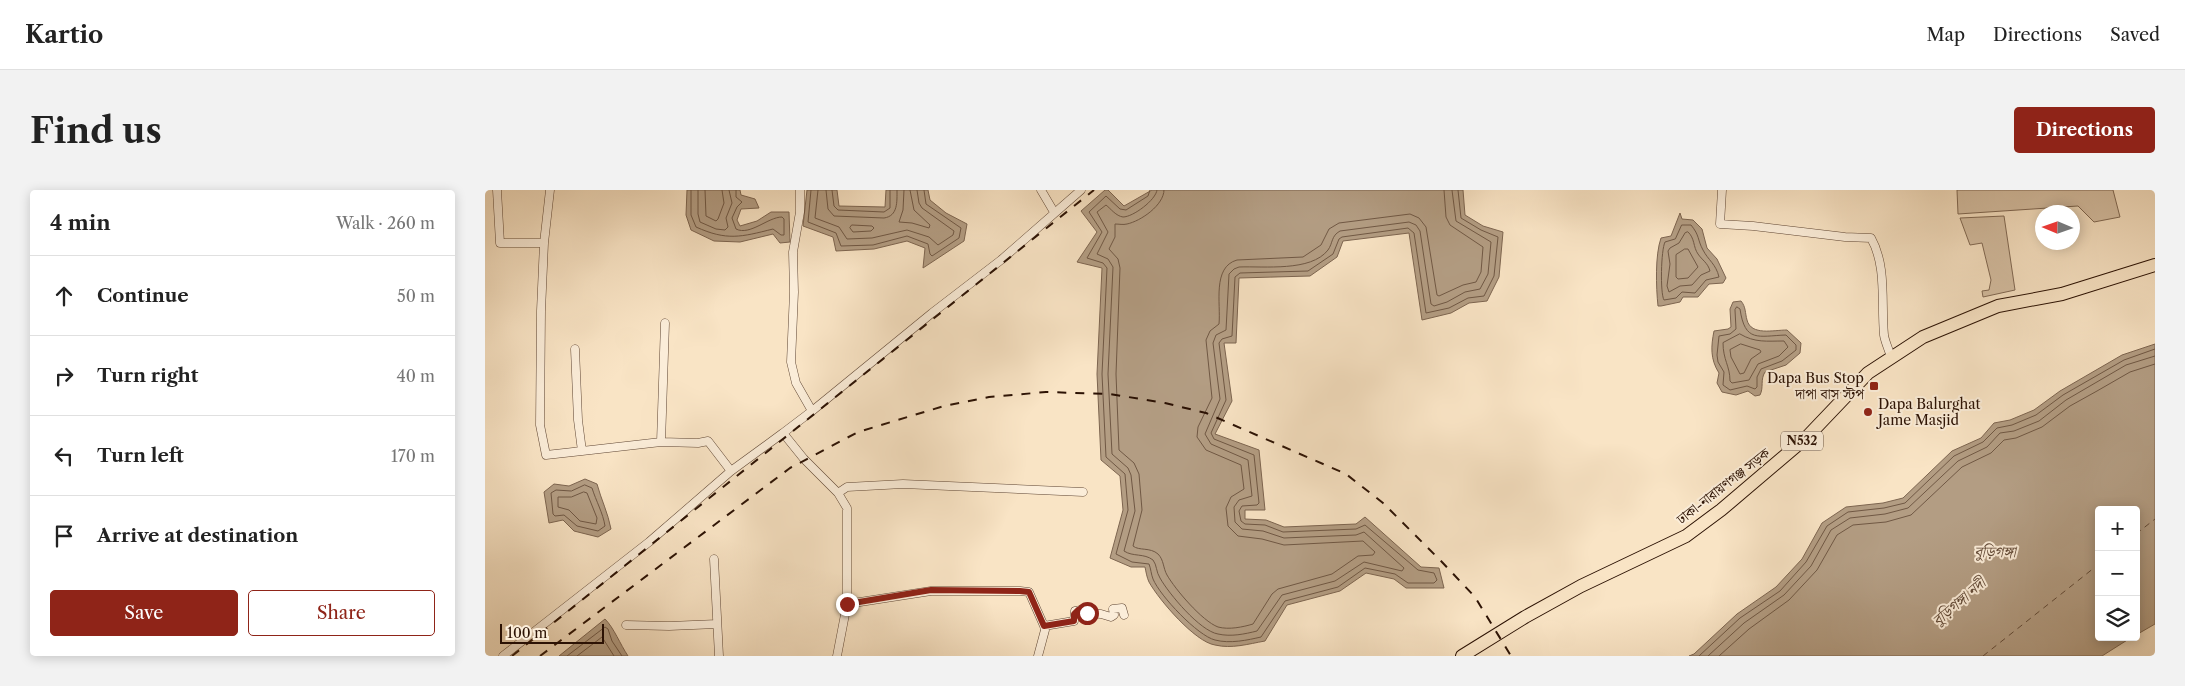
<!DOCTYPE html>
<meta charset="utf-8">
<style>
:root{--surface:#fff;--page:#f2f2f2;--text:#222;--muted:#767676;--line:#e0e0e0;--accent:#8f2418}
body{margin:0;font-family:"Libre Caslon Text","Noto Serif Bengali",serif;background:var(--page);color:var(--text)}
.controls{position:absolute;right:15px;bottom:15px;display:grid;overflow:hidden;border-radius:5px;box-shadow:0 2px 12px #0003}
.controls button{width:45px;height:45px;display:grid;place-items:center;padding:0;border:0;border-bottom:1px solid var(--line);background:var(--surface);color:var(--text);font:25px sans-serif}
.compass{position:absolute;left:1550px;top:15px;width:45px;height:45px;border-radius:50%;background:var(--surface);box-shadow:0 2px 12px #0003;rotate:272deg}
.scale{position:absolute;left:15px;bottom:12px;width:104px;box-sizing:border-box;padding-left:5px;border:2px solid #2c1204;border-top:0;font-size:14px;line-height:18px;white-space:nowrap;color:#2c1204;-webkit-text-stroke:4px #fbedd9;paint-order:stroke}
.stop{position:absolute;width:15px;height:15px;margin:-11px;border:4px solid #8f2418;border-radius:50%;background:#fff}
.stop.end{background:#8f2418;border-color:#fff;box-shadow:0 1px 5px #0008}
.list{margin:0;padding:0;list-style:none}
h2{display:flex;justify-content:space-between;align-items:center;height:65px;margin:0;padding:0 20px;font-size:21px}
h2 small{font-size:16px;font-weight:400;color:var(--muted)}
.list li{display:grid;grid-template-columns:32px 1fr auto;gap:15px;align-items:center;box-sizing:border-box;height:80px;padding:0 20px;border-top:1px solid var(--line)}
.list b{display:block;font-size:19px;white-space:nowrap}
.list em{font-size:16px;font-style:normal;color:var(--muted)}
.actions{display:flex;gap:10px;padding:15px 20px}
.actions a{flex:1;padding:11px 0;border:1px solid var(--accent);border-radius:5px;text-align:center;font-size:18px;color:var(--accent)}
.actions .main{background:var(--accent);color:#fff}
.icon{flex:none;width:28px;height:28px;fill:none;stroke:currentColor;stroke-width:2;stroke-linecap:round;stroke-linejoin:round}
.map{position:relative;flex:none;width:1670px;height:466px;overflow:hidden;border-radius:5px}
header{display:flex;align-items:center;gap:30px;box-sizing:border-box;height:70px;padding:0 25px;background:var(--surface);border-bottom:1px solid var(--line)}
header strong{font-size:24px}
nav{display:flex;gap:28px;margin-inline-start:auto;font-size:18px}
.intro{display:flex;align-items:center;justify-content:space-between;box-sizing:border-box;height:120px;padding:0 30px}
h1{margin:0;font-size:35px}
.button{padding:12px 22px;border-radius:5px;background:var(--accent);color:#fff;font-size:18px;font-weight:700}
main{display:flex;gap:30px;padding:0 30px}
aside{flex:1;background:var(--surface);border-radius:5px;box-shadow:0 2px 12px #0003}
.map>svg:first-child{display:block}
.green{fill:#d6c0a4;stroke:#816954}
.water{fill:#b39d83;stroke:#7d6550}
.lines{fill:none;stroke-linecap:round;stroke-linejoin:round}
.shore{stroke:#705844;stroke-width:1}
.ferry{stroke:#624a37;stroke-width:1;stroke-dasharray:6 5;stroke-linecap:butt}
.minor-casing{stroke:#5f4634;stroke-width:9}
.trunk-casing{stroke:#2c1204;stroke-width:14}
.minor{stroke:#fbedd9;stroke-width:8}
.trunk{stroke:#f9e4c5;stroke-width:12}
.rail{stroke:#2c1204;stroke-width:2;stroke-dasharray:9 9;stroke-linecap:butt}
.route{stroke:#8f2418;stroke-width:6}
.poi-dot{fill:#8f2418;stroke:#fbedd9;stroke-width:2}
.labels{text-anchor:middle;stroke-width:4;stroke-linejoin:round;paint-order:stroke}
.shield{fill:#fbedd9;stroke:#6a5444;stroke-width:1}
.shield-label{font-size:12px;font-weight:bold;fill:#2c1204}
.poi-label{font-size:14px;fill:#2c1204;stroke:#fbedd9;text-anchor:end}
.street-label{font-size:14px;fill:#2c1204;stroke:#fbedd9}
.water-label{font-size:15px;font-style:italic;fill:#624a37;stroke:#fbedd9}
</style>
<header>
<strong>Kartio</strong>
<nav><a>Map</a><a>Directions</a><a>Saved</a></nav>
</header>
<div class="intro"><h1>Find us</h1><a class="button">Directions</a></div>
<main>
<aside>
<h2>4 min<small>Walk · 260 m</small></h2>
<ul class="list">
<li><svg class="icon" aria-label="ahead" viewBox="0 0 24 24"><path d="M12 20V5M6 11l6-6 6 6"/></svg><div><b>Continue</b></div><em>50 m</em></li>
<li><svg class="icon" aria-label="right" viewBox="0 0 24 24"><path d="M7 20v-9h11M14 6l5 5-5 5"/></svg><div><b>Turn right</b></div><em>40 m</em></li>
<li><svg class="icon" aria-label="left" viewBox="0 0 24 24"><path d="M17 20v-9H6M10 6l-5 5 5 5"/></svg><div><b>Turn left</b></div><em>170 m</em></li>
<li><svg class="icon" aria-label="arrive" viewBox="0 0 24 24"><path d="M6 21V4h12l-3 4 3 4H6"/></svg><div><b>Arrive at destination</b></div></li>
</ul>
<div class="actions"><a class="main">Save</a><a>Share</a></div>
</aside>
<div class="map">
<svg width="1670" height="466" viewBox="0 0 1670 466">
<rect width="100%" height="100%" fill="#f9e4c5"/>
<filter id="stains"><feTurbulence type="fractalNoise" baseFrequency=".004" numOctaves="4"/><feColorMatrix values="0 0 0 0 .2 0 0 0 0 .09 0 0 0 0 .02 0 0 0 .5 -.17"/></filter>
<radialGradient id="worn" r=".72"><stop offset=".6" stop-color="#630" stop-opacity="0"/><stop offset="1" stop-color="#630" stop-opacity=".3"/></radialGradient>
<path class="green" d="M1472 0H1628L1635 27 1609 32 1593 16 1473 24Z
M1519 26 1530 100 1498 107 1497 101 1504 100 1506 90 1497 53 1485 55 1475 28Z"/>
<path class="water" d="M202 0H255L256 5 270 9 274 18 256 19 252 30 255 36 272 31 286 22H304L305 52 295 53 288 44 255 52 229 51 206 40 201 25Z
M322 0H352L354 16 400 17 401 0H443L445 10 461 23 482 34 479 51 438 78 440 58 422 51 389 59 351 61 348 47 318 36Z
M620 0H623L639 16 667 0H978L980 25 998 36 1018 42 1014 87 1002 111 984 113 966 123 937 130 924 43 858 51 852 67 825 86 754 88 751 153H739L747 211 730 244 774 260 780 320H760V329L781 330 799 337 871 334 880 327 936 377 954 378 959 398H921L909 389 881 383 855 401 802 415 780 451C763 454 747 459 730 455 710 452 674 410 664 392 662 388 661 382 660 377H646L625 368 638 320 635 286 616 270 612 184 617 78 592 72 612 42 596 21Z
M1195 23 1197 29 1208 30 1217 39 1222 58 1232 69 1241 88 1238 93 1224 94 1213 107H1198L1195 112 1176 116H1173C1171 97 1170 65 1176 48L1186 46Z
M1256 111C1261 117 1260 123 1262 130 1266 146 1289 140 1302 140L1316 153 1315 163 1301 175 1280 182C1275 190 1279 197 1275 205L1270 206 1263 201 1251 205 1237 202 1232 193 1234 183C1225 169 1226 156 1229 141L1243 139 1246 137 1245 119 1248 112Z
M1670 154V434L1651 445V320H1614V447H1647L1617 466H1204L1209 464 1252 424 1291 397 1317 369 1337 333 1361 317 1398 313 1418 308 1467 261 1496 248 1509 233 1525 230 1549 220 1575 201 1637 165Z
M100 289 112 294C116 309 123 323 126 339L113 347 89 341 78 330 64 333 59 302 69 294 84 296Z
M120 429C129 438 135 454 143 466H74Z"/>
<g class="lines">
<path class="shore" d="M206 0V25L211 37C242 51 256 47 288 39L296 45H299V29L297 27C283 27 265 46 251 39L247 28 252 17 257 12 251 7V0
M213 0V24L215 32 231 39 240 40 243 37 241 28 247 13 244 0
M220 0 221 26 231 31 233 29 239 13 237 0
M326 0 323 32 351 43 356 56 388 55 422 46 443 54 445 64 447 66 474 48 476 38 441 14 439 0
M333 0 330 28 354 37 362 49 387 48 422 40 444 47 453 55 468 45 469 41 437 18 434 13 432 0
M341 0 343 19 349 26 399 28C413 26 412 12 412 0
M347 0 349 16 353 20 399 22 405 18V0
M419 0 418 20 414 32 427 33 444 38 445 35 429 20 425 0
M665 0 663 6 641 20 635 19 621 6 604 22 617 42 602 68 618 73 622 78 617 184 621 267 640 284 643 320 631 364 647 372 664 374C666 379 666 384 668 389 675 406 713 446 730 450 745 454 763 450 776 447L800 411 853 397 880 378 910 384 923 393H949L952 390 949 383 933 380 880 335 871 339 798 342 780 335 760 334 756 331 754 321 757 316 772 315 774 313 769 265 729 249 726 243 741 210 734 153 737 149 747 146 750 87 755 83 823 81 848 64 854 49 857 47 923 38 929 43 941 123 964 118 983 108 999 106 1009 86 1013 47 996 40 976 28 973 0
M672 0C671 10 648 27 638 27 631 26 626 19 621 15L612 22 623 42 612 64 623 69 628 77 623 184 627 264 643 278 646 285 650 321 639 361C648 367 659 363 668 370 672 375 671 382 675 388 684 404 715 441 733 444 746 447 760 444 772 441L797 405 850 391 879 372 917 381 919 378 879 342 871 345 799 348 778 341 757 339 750 332 749 317 754 310 767 306 763 270 726 254 720 244 735 209 728 153 731 145 741 140 744 84 749 79 754 77C779 76 826 82 843 60 848 53 846 46 855 41L924 32 931 35 935 41 946 114 949 116 962 112 980 102 995 99 1003 84 1006 52 971 31 967 0
M679 0C679 15 656 31 642 34 638 35 634 34 630 34V47L624 59 633 69 635 78 631 184 634 260 649 273 654 284 657 320 648 356C654 361 665 357 673 364 679 370 678 378 682 385 690 399 717 431 733 437 744 440 758 437 768 434L787 404 793 399 847 384 873 366 888 365 890 362 878 351 799 355 777 349 753 346 743 336 741 318 746 307 759 299 756 275 721 260 712 247 713 237 727 208 721 150 725 141 734 134C736 114 727 77 752 70L818 67 836 55 844 39 854 33 925 24 934 28 941 37 952 105 954 106 978 95 991 92 996 82 998 57 965 35 961 27 959 0
M367 35 387 36 389 38 386 41 368 42 365 38Z
M1197 35H1206C1215 46 1212 49 1218 60 1223 70 1231 74 1234 87L1221 90 1210 103 1197 102 1191 108 1179 110C1175 103 1176 60 1180 52L1190 49Z
M1203 42C1210 48 1208 57 1213 64 1217 70 1223 73 1225 81L1216 85 1207 95 1195 96 1184 102 1182 96 1185 74 1183 61 1185 58 1194 53 1200 43Z
M1200 59H1203L1213 77 1203 88 1193 89 1191 87V65Z
M1252 117 1255 119C1260 153 1273 146 1301 145L1311 155V160L1297 171 1276 179 1272 187V197L1270 199 1262 196 1245 200 1238 195 1239 182 1233 172 1232 165 1234 146 1245 144 1251 139 1250 120Z
M1255 144C1270 153 1282 151 1299 151L1303 157 1294 166 1273 174 1264 190 1247 193 1245 191C1245 176 1238 170 1238 153Z
M1256 154 1275 160 1276 162 1266 169 1259 183 1255 184 1246 167 1245 160Z
M100 295 107 298C111 311 118 323 120 336L113 341 92 336 79 325 70 326 68 324 66 303 71 300 86 301Z
M99 302 102 303 112 328 111 334 95 331 84 320 73 317V307H86Z
M82 466 120 437 123 439 127 451 137 466
M92 466 117 447 129 466
M1214 466 1255 428 1295 401 1321 372 1342 336 1363 322 1399 318 1420 313 1469 266 1498 252 1512 238 1527 235 1551 225 1578 205 1639 170 1670 159
M1223 466 1259 433 1299 405 1326 376 1346 340 1365 328 1400 324 1423 318 1473 271 1502 257 1515 243 1529 241 1554 231 1581 210 1641 175 1670 166
M1234 466 1264 439 1304 410 1332 380 1352 345 1368 335 1401 332 1426 325 1477 277 1506 263 1519 250 1531 248 1557 237 1585 216 1612 201 1645 182 1670 174"/>
<path class="ferry" d="M1651 344 1670 329
M1498 466 1614 374"/>
<defs>
<path id="minor" d="M12 0 15 53H59
M65 0 59 53 56 121 55 235 61 265 97 261
M315 0V22L308 62 309 102 306 172 311 193 327 221 298 243 319 269 353 303 362 318V414L352 466
M556 0 569 22
M1237 0 1235 34 1268 36 1360 47 1386 48C1402 76 1396 113 1399 145 1400 152 1404 160 1406 167
M180 133 176 252 213 253 223 251 246 281
M90 159 93 230 97 261 176 252
M327 221 447 123 516 70 596 0
M353 303 362 297 418 294 598 302
M229 369 234 466
M362 414 446 401H535L544 402 559 436 589 431 590 421 602 419V423L616 424 626 427 629 425 628 419 637 418 639 425
M141 435 184 436 232 434
M18 466 164 352 246 281 298 243
M553 466 560 440 559 436"/>
<path id="trunk" d="M977 466 1040 427 1096 396 1201 346 1236 320 1322 247 1383 183 1438 147 1513 116 1577 104 1670 75"/>
</defs>
<use href="#minor" class="minor-casing"/>
<use href="#trunk" class="trunk-casing"/>
<use href="#minor" class="minor"/>
<use href="#trunk" class="trunk"/>
<path class="rail" d="M27 466 609 0
M55 466 305 278 373 242 459 216 504 207 561 202 625 204 680 213 721 223 861 284 898 313 956 371 990 407 1026 466"/>
</g>
<g class="lines">
<path class="route" d="M362 414 446 400 535 401 544 402 559 436 589 431V424L593 420 602 419V423"/>
</g>
<g class="poi-dot">
<rect x="1384" y="191" width="10" height="10" rx="2.5"/>
<circle cx="1383" cy="222" r="5"/>
</g>
<g class="labels">
<rect class="shield" x="1296" y="241.5" width="42" height="19" rx="4"/>
<g class="shield-label">
<text x="1317" y="255">N532</text>
</g>
<g class="poi-label">
<text x="1379" y="193">Dapa Bus Stop<tspan x="1379" dy="16">দাপা বাস স্টপ</tspan></text>
<text x="1393" y="219" text-anchor="start">Dapa Balurghat<tspan x="1393" dy="16">Jame Masjid</tspan></text>
</g>
<g class="street-label">
<text transform="translate(1238 296) rotate(-38)" y="5">ঢাকা-নারায়ণগঞ্জ সড়ক</text>
</g>
<g class="water-label">
<text x="1510" y="367">বুড়িগঙ্গা</text>
<text transform="translate(1474 412) rotate(-41)" y="5">বুড়িগঙ্গা নদী</text>
</g>
</g>
<rect width="100%" height="100%" filter="url(#stains)"/>
<rect width="100%" height="100%" fill="url(#worn)"/>
</svg>
<div class="controls">
<button>+</button>
<button>−</button>
<button><svg class="icon" aria-label="layers" viewBox="0 0 24 24"><path d="M12 4l9 5-9 5-9-5zM3 14l9 5 9-5"/></svg></button>
</div>
<svg class="compass" viewBox="-18 -18 36 36"><path d="M0-13l5 13h-10z" fill="#e53935"/><path d="M0 13l5-13h-10z" fill="#767676"/></svg>
<div class="scale">100 m</div>
<div class="stop" style="left:602px;top:423px"></div>
<div class="stop end" style="left:362px;top:414px"></div>
</div>
</main>
